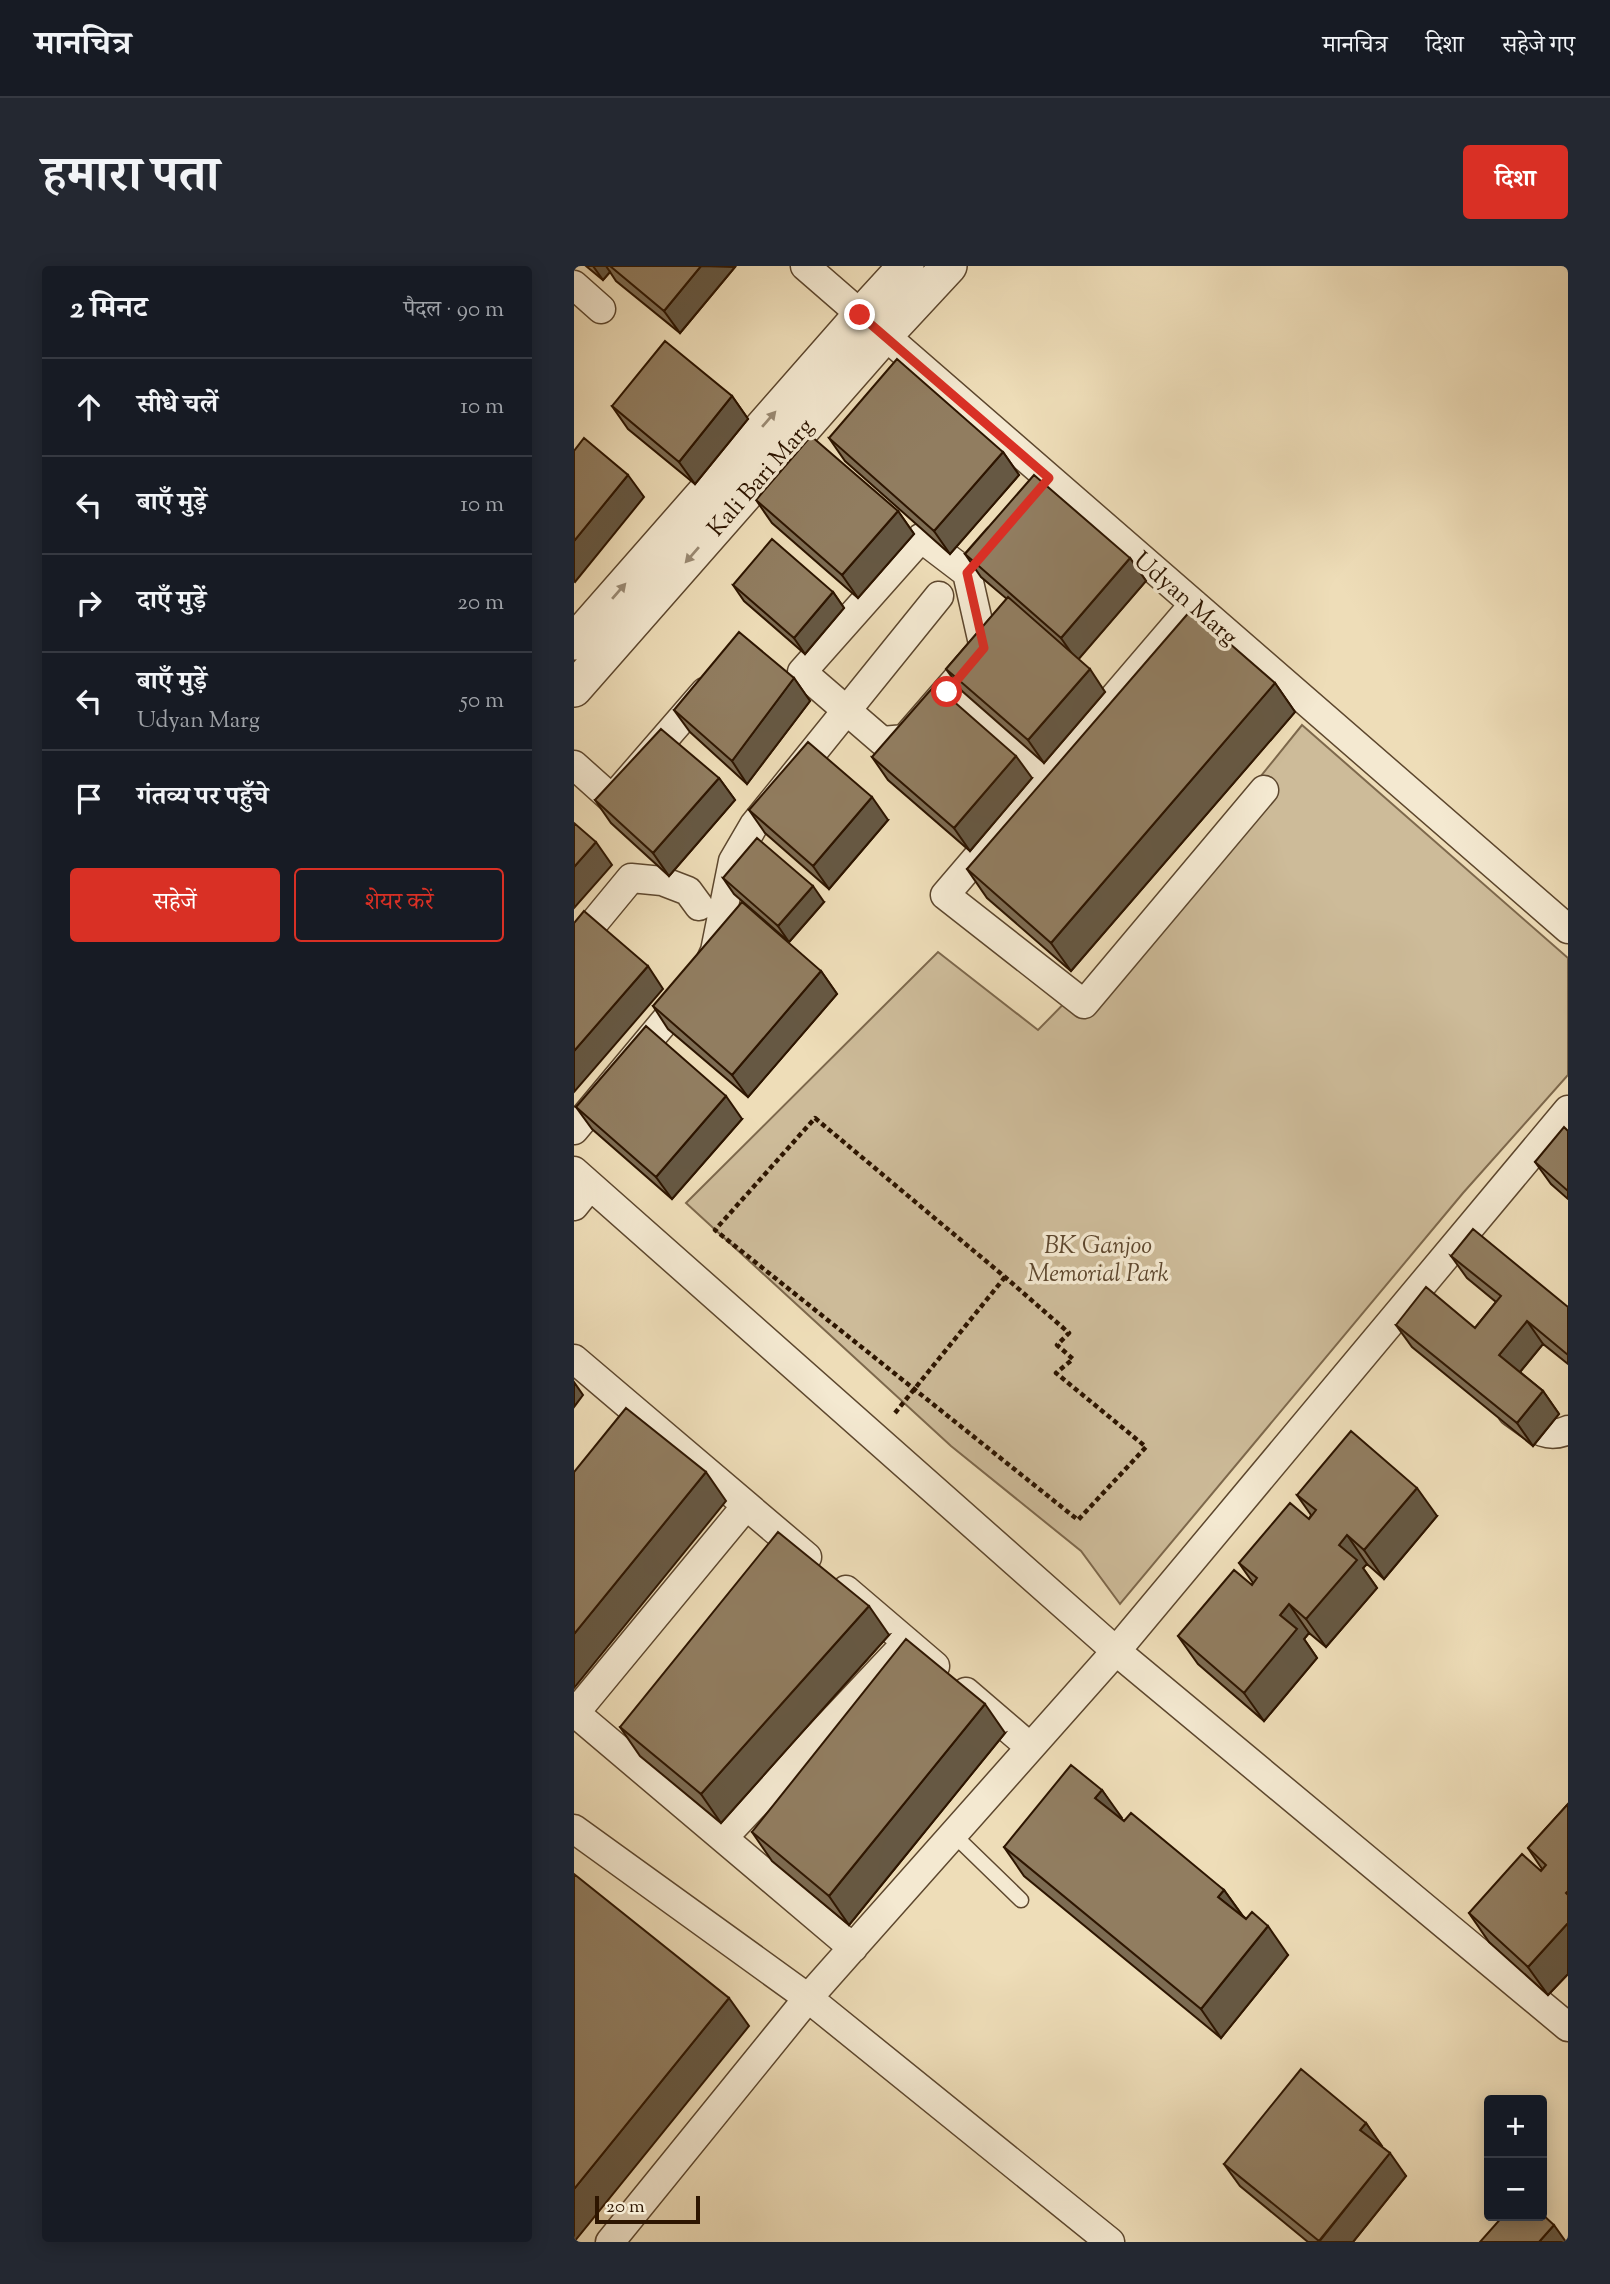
<!DOCTYPE html>
<html lang="hi">
<meta charset="utf-8">
<style>
:root{--surface:#171b24;--page:#242831;--text:#f1f3f6;--muted:#9ea1a6;--line:#363941;--accent:#d93025}
body{margin:0;font-family:"Sorts Mill Goudy","Noto Serif Devanagari",serif;background:var(--page);color:var(--text)}
.controls{position:absolute;right:21px;bottom:21px;display:grid;overflow:hidden;border-radius:7px;box-shadow:0 4px 18px #0003}
.controls button{width:63px;height:63px;display:grid;place-items:center;padding:0;border:0;border-bottom:2px solid var(--line);background:var(--surface);color:var(--text);font:35px sans-serif}
.scale{position:absolute;left:21px;bottom:18px;width:105px;box-sizing:border-box;padding-left:7px;border:4px solid #2d1500;border-top:0;font-size:19px;line-height:24px;white-space:nowrap;color:#2d1500;-webkit-text-stroke:5px #f4e9d1;paint-order:stroke}
.stop{position:absolute;width:21px;height:21px;margin:-16px;border:5px solid #d93025;border-radius:50%;background:#fff}
.stop.end{background:#d93025;border-color:#fff;box-shadow:0 2px 7px #0008}
.list{margin:0;padding:0;list-style:none}
h2{display:flex;justify-content:space-between;align-items:center;height:91px;margin:0;padding:0 28px;font-size:30px}
h2 small{font-size:23px;font-weight:400;color:var(--muted)}
.list li{display:grid;grid-template-columns:46px 1fr auto;gap:21px;align-items:center;box-sizing:border-box;height:98px;padding:0 28px;border-top:2px solid var(--line)}
.list b{display:block;font-size:26px;white-space:nowrap}
.list p{margin:0;font-size:23px;white-space:nowrap;color:var(--muted)}
.list em{font-size:23px;font-style:normal;color:var(--muted)}
.actions{display:flex;gap:14px;padding:21px 28px}
.actions a{flex:1;padding:16px 0;border:2px solid var(--accent);border-radius:7px;text-align:center;font-size:24px;color:var(--accent)}
.actions .main{background:var(--accent);color:#fff}
.icon{flex:none;width:38px;height:38px;fill:none;stroke:currentColor;stroke-width:2;stroke-linecap:round;stroke-linejoin:round}
.map{position:relative;flex:none;width:994px;height:1976px;overflow:hidden;border-radius:7px}
header{display:flex;align-items:center;gap:42px;box-sizing:border-box;height:98px;padding:0 35px;background:var(--surface);border-bottom:2px solid var(--line)}
header strong{font-size:33px}
nav{display:flex;gap:38px;margin-inline-start:auto;font-size:24px}
.intro{display:flex;align-items:center;justify-content:space-between;box-sizing:border-box;height:168px;padding:0 42px}
h1{margin:0;font-size:49px}
.button{padding:18px 32px;border-radius:7px;background:var(--accent);color:#fff;font-size:24px;font-weight:700}
main{display:flex;gap:42px;padding:0 42px}
aside{flex:1;background:var(--surface);border-radius:7px;box-shadow:0 4px 18px #0003}
.map>svg:first-child{display:block}
.green{fill:#cdbb99;stroke:#7d684c;stroke-width:2}
.lines{fill:none;stroke-linecap:round;stroke-linejoin:round}
.service-casing{stroke:#5d472e;stroke-width:17}
.minor-casing{stroke:#5d472e;stroke-width:31}
.tertiary-casing{stroke:#5d472e;stroke-width:38}
.path{stroke:#2d1500;stroke-width:4.5;stroke-dasharray:5 3.5;stroke-linecap:butt}
.service{stroke:#f4e9d1;stroke-width:14}
.minor{stroke:#f4e9d1;stroke-width:28}
.tertiary{stroke:#f4e9d1;stroke-width:35}
.wall{fill:#7d6c53;stroke:#2d1500;stroke-width:2}
.shaded-wall{fill:#665843;stroke:#2d1500;stroke-width:2}
.building{fill:#917d60;stroke:#2d1500;stroke-width:2}
.oneway{fill:#9a8a73}
.route{stroke:#d93025;stroke-width:9}
.labels{text-anchor:middle;stroke-width:7;stroke-linejoin:round;paint-order:stroke}
.street-label{font-size:24px;fill:#2d1500;stroke:#f4e9d1}
.park-label{font-size:24px;font-style:italic;fill:#5d472e;stroke:#f4e9d1}
</style>
<header>
<strong>मानचित्र</strong>
<nav><a>मानचित्र</a><a>दिशा</a><a>सहेजे गए</a></nav>
</header>
<div class="intro"><h1>हमारा पता</h1><a class="button">दिशा</a></div>
<main>
<aside>
<h2>2 मिनट<small>पैदल · 90 m</small></h2>
<ul class="list">
<li><svg class="icon" aria-label="ahead" viewBox="0 0 24 24"><path d="M12 20V5M6 11l6-6 6 6"/></svg><div><b>सीधे चलें</b></div><em>10 m</em></li>
<li><svg class="icon" aria-label="left" viewBox="0 0 24 24"><path d="M17 20v-9H6M10 6l-5 5 5 5"/></svg><div><b>बाएँ मुड़ें</b></div><em>10 m</em></li>
<li><svg class="icon" aria-label="right" viewBox="0 0 24 24"><path d="M7 20v-9h11M14 6l5 5-5 5"/></svg><div><b>दाएँ मुड़ें</b></div><em>20 m</em></li>
<li><svg class="icon" aria-label="left" viewBox="0 0 24 24"><path d="M17 20v-9H6M10 6l-5 5 5 5"/></svg><div><b>बाएँ मुड़ें</b><p>Udyan Marg</p></div><em>50 m</em></li>
<li><svg class="icon" aria-label="arrive" viewBox="0 0 24 24"><path d="M6 21V4h12l-3 4 3 4H6"/></svg><div><b>गंतव्य पर पहुँचे</b></div></li>
</ul>
<div class="actions"><a class="main">सहेजें</a><a>शेयर करें</a></div>
</aside>
<div class="map">
<svg width="994" height="1976" viewBox="0 0 994 1976">
<rect width="100%" height="100%" fill="#eeddb8"/>
<filter id="stains"><feTurbulence type="fractalNoise" baseFrequency=".00286" numOctaves="4"/><feColorMatrix values="0 0 0 0 .2 0 0 0 0 .09 0 0 0 0 .02 0 0 0 .5 -.17"/></filter>
<radialGradient id="worn" r=".72"><stop offset=".6" stop-color="#630" stop-opacity="0"/><stop offset="1" stop-color="#630" stop-opacity=".3"/></radialGradient>
<path class="green" d="M728 459 994 692V809L889 927 546 1338 507 1285 377 1180 112 937 364 686 464 764 567 659Z"/>
<g class="lines">
<defs>
<path id="service" d="M379 1568 447 1634"/>
<path id="minor" d="M231 0 994 663
M0 19 27 43
M393 307 347 272 228 406 308 475 331 473 410 382 393 307 423 273
M620 338 371 629 510 738 690 524
M373 426 473 509
M0 499 38 533 131 426
M0 681 57 612 88 615 114 625 125 640
M0 864 131 707 141 685 159 595 180 559 365 330
M0 905 542 1385 994 1761
M0 940 16 920
M0 1093 233 1291
M938 1146C957 1159 970 1175 994 1164
M272 1324 361 1400
M392 1426 456 1481
M0 1446 279 1682
M1 1447 172 1240
M0 1563 234 1732 536 1976
M149 1572 333 1376
M36 1976 234 1732 542 1385 994 844"/>
<path id="tertiary" d="M0 376 287 49 332 0
M0 423 310 70 375 0"/>
</defs>
<use href="#service" class="service-casing"/>
<use href="#minor" class="minor-casing"/>
<use href="#tertiary" class="tertiary-casing"/>
<path class="path" d="M241 852 431 1011 495 1067 483 1079 499 1093 482 1107 572 1181 504 1254 141 964Z
M321 1147 431 1011"/>
<use href="#service" class="service"/>
<use href="#minor" class="minor"/>
<use href="#tertiary" class="tertiary"/>
</g>
<path class="wall" d="M12 0H160L161 1 106 67 42 15 36 6 29 14Z
M158 130 174 153 121 218 54 163 38 140Z
M255 172 429 186 445 209 376 288 271 195Z
M182 234 324 245 340 268 284 332 198 257Z
M391 288 556 292 572 315 504 393 531 426 470 497 388 425 372 403 433 333 407 311Z
M159 319 259 326 270 342 231 388 170 335Z
M220 412 236 435 173 518 116 466 100 444Z
M701 417 721 446 497 705 413 632 393 603Z
M298 491 458 512 396 585 314 514Z
M145 512 161 534 95 610 37 557 21 534Z
M175 544 314 554 255 623 191 567Z
M149 612 250 636 215 676 160 628Z
M247 705 263 728 174 831 94 763 79 740Z
M2 841 168 853 98 933 18 863Z
M994 865V933L977 918 961 896Z
M877 990 994 1041V1098L969 1078 946 1106 969 1125 985 1148 959 1180 838 1081 822 1059 901 1062 922 1036 893 1012Z
M723 1229 863 1250 810 1313 793 1298 789 1302 803 1322 752 1381 735 1367 730 1373 743 1392 690 1455 624 1398 604 1370 679 1317 665 1297 735 1253 737 1249Z
M315 1369 147 1557 66 1490 46 1461Z
M431 1467 275 1659 198 1595 178 1566Z
M528 1524 547 1553 650 1624 669 1650 714 1689 647 1772 450 1610 430 1581Z
M994 1538V1708L974 1729 915 1676 895 1647 968 1603 954 1582Z
M792 1857 807 1880 832 1910 779 1976H734L666 1920 650 1898Z"/>
<path class="shaded-wall" d="M19 0H32L36 6 29 14Z
M127 0 161 1 106 67 90 45Z
M158 130 174 153 121 218 105 196Z
M429 186 445 209 376 288 360 265Z
M54 209 70 231 1 316 0 315V275Z
M324 245 340 268 284 332 268 309Z
M556 292 572 315 503 395 487 372Z
M259 326 270 342 231 388 220 372Z
M516 403 531 426 470 497 454 474Z
M220 412 236 435 173 518 158 495Z
M701 417 721 446 497 705 477 677Z
M442 490 458 512 396 585 380 562Z
M145 512 161 534 95 610 79 587Z
M298 531 314 554 255 623 239 600Z
M22 576 38 599 0 642V601Z
M239 620 250 636 215 676 204 660Z
M74 700 89 723 0 826V785Z
M247 705 263 728 174 831 158 809Z
M152 830 168 853 98 933 82 911Z
M953 1055 969 1078 941 1112 925 1089Z
M0 1116 9 1129 0 1141Z
M969 1125 985 1148 959 1180 943 1157Z
M132 1206 152 1235 0 1422V1368Z
M843 1222 863 1250 810 1313 790 1284Z
M773 1269 793 1298 789 1302 803 1322 752 1381 732 1353 765 1279Z
M715 1338 735 1367 730 1373 743 1392 690 1455 670 1427 706 1349Z
M295 1340 315 1369 147 1557 127 1528Z
M411 1438 431 1467 275 1659 255 1630Z
M528 1524 548 1552 541 1560 521 1532Z
M650 1624 670 1652 644 1631Z
M994 1657V1708L974 1729 954 1701Z
M694 1660 714 1689 647 1772 627 1743Z
M155 1732 175 1760 0 1976V1923Z
M792 1857 808 1880 802 1886 786 1864Z
M816 1887 832 1910 779 1976H745Z
M980 1959 992 1976H965Z"/>
<path class="building" d="M36 0H127L90 45Z
M91 75 158 130 105 196 38 140Z
M323 93 429 186 360 265 255 172Z
M237 170 324 245 268 309 182 234Z
M10 172 54 209 0 275V185Z
M460 209 556 292 487 372 391 288Z
M198 273 259 326 220 372 159 319Z
M434 331 516 403 454 474 372 403Z
M617 344 701 417 477 677 393 603Z
M165 366 220 412 158 495 100 444Z
M361 419 442 490 380 562 298 491Z
M87 463 145 512 79 587 21 534Z
M234 476 298 531 239 600 175 544Z
M0 557 22 576 0 601Z
M183 572 239 620 204 660 149 612Z
M168 636 247 705 158 809 79 740Z
M10 645 74 700 0 785V657Z
M72 760 152 830 82 911 2 841Z
M990 861 994 865V925L961 896Z
M899 963 994 1041V1089L953 1055 925 1089 969 1125 943 1157 822 1059 852 1021 901 1062 927 1030 877 990Z
M52 1142 132 1206 0 1368V1206Z
M777 1165 843 1222 790 1284 773 1269 765 1279 783 1294 732 1353 715 1338 706 1349 723 1363 670 1427 604 1370 660 1304 678 1319 683 1312 665 1297 716 1237 735 1253 742 1244 723 1229Z
M204 1266 295 1340 127 1528 46 1461Z
M332 1373 411 1438 255 1630 178 1566Z
M497 1499 528 1524 521 1532 550 1555 557 1547 650 1624 644 1631 672 1653 678 1646 694 1660 627 1743 430 1581Z
M994 1538V1625L992 1627 994 1629V1657L954 1701 895 1647 948 1588 967 1605 972 1599 954 1582Z
M0 1608 155 1732 0 1923Z
M727 1803 792 1857 786 1864 816 1887 745 1975 650 1898Z
M968 1948 980 1959 965 1976H906L929 1950H968Z"/>
<defs><path id="oneway-solid" d="M-6-.8H1V-3.2L6.5 0L1 3.2V.8H-6Z" transform="scale(1.75)"/></defs>
<g class="oneway">
<use href="#oneway-solid" transform="translate(195 153) rotate(-49)"/>
<use href="#oneway-solid" transform="translate(118 289) rotate(131)"/>
<use href="#oneway-solid" transform="translate(45 325) rotate(-49)"/>
</g>
<g class="lines">
<path class="route" d="M286 49 475 212 393 307 410 382 373 426"/>
</g>
<g class="labels">
<g class="street-label">
<text transform="translate(186 211) rotate(-49)" y="8">Kali Bari Marg</text>
<text transform="translate(612 332) rotate(41)" y="8">Udyan Marg</text>
</g>
<g class="park-label">
<text x="524" y="987">BK Ganjoo<tspan x="524" dy="28">Memorial Park</tspan></text>
</g>
</g>
<rect width="100%" height="100%" filter="url(#stains)"/>
<rect width="100%" height="100%" fill="url(#worn)"/>
</svg>
<div class="controls">
<button>+</button>
<button>−</button>
</div>
<div class="scale">20 m</div>
<div class="stop" style="left:373px;top:426px"></div>
<div class="stop end" style="left:286px;top:49px"></div>
</div>
</main>
